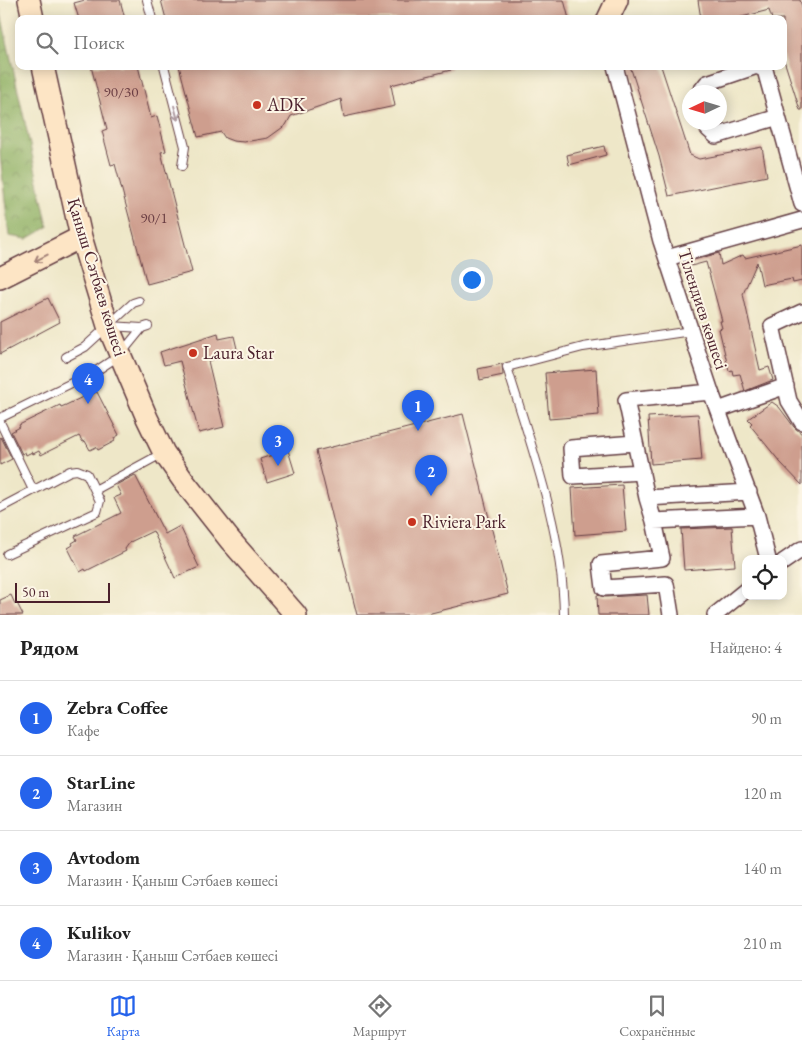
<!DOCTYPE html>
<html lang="ru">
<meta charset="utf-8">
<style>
:root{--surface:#fff;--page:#f2f2f2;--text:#222;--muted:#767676;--line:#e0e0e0;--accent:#2563eb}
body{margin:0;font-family:"EB Garamond",serif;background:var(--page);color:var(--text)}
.controls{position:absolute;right:15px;bottom:15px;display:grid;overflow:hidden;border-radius:10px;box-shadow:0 2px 12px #0003}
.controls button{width:45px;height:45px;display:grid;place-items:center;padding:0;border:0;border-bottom:1px solid var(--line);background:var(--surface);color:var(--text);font:25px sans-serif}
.compass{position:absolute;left:682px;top:85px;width:45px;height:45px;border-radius:50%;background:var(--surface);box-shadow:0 2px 12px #0003;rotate:266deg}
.scale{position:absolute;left:15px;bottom:12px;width:95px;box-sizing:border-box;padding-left:5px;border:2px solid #4a1f2b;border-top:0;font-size:14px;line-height:18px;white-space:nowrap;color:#4a1f2b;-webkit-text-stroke:4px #fcf5e5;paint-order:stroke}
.you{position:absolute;left:471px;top:279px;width:18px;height:18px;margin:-12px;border:4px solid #fff;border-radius:50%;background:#1a73e8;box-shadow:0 0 0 8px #1a73e833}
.badge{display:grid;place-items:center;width:32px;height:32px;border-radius:50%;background:var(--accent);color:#fff;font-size:16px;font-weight:700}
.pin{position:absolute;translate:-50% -41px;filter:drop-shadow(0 1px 2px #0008)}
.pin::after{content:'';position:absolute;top:26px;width:18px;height:15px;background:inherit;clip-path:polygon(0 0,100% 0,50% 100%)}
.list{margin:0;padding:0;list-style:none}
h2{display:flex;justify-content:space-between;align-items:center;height:65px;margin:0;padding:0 20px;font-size:21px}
h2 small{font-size:16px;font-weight:400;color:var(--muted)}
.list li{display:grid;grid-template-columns:32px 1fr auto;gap:15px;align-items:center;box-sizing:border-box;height:75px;padding:0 20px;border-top:1px solid var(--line)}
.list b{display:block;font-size:19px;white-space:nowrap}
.list p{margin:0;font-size:16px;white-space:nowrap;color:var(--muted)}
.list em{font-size:16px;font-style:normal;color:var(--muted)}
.icon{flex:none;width:28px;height:28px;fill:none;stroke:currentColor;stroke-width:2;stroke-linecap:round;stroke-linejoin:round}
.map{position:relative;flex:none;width:802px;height:615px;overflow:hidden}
.search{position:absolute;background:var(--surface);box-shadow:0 2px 12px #0003;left:15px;right:15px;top:15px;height:55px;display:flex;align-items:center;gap:12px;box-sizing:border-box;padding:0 18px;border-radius:10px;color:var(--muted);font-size:19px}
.sheet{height:365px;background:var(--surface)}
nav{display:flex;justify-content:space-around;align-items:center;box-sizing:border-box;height:70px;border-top:1px solid var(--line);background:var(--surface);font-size:14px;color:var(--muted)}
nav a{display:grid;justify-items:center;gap:2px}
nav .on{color:var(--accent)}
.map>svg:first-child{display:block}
.forest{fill:url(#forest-crowns);stroke:#6d6848}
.building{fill:#ce9e8e}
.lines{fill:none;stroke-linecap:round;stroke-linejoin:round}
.lane-casing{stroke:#633d43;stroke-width:10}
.street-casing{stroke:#633d43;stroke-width:18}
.secondary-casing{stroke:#633d43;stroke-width:24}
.lane{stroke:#fff;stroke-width:8}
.street{stroke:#fff;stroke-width:15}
.secondary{stroke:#fde5c5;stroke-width:21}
.oneway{stroke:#ae9aa0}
.oneway2{stroke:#a48278}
.poi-dot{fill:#c8321e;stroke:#fcf5e5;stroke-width:2}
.labels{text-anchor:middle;stroke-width:4;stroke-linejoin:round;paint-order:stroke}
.number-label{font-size:15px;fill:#6b3f44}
.poi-label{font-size:18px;fill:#4a1f2b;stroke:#fcf5e5;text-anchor:start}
.street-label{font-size:18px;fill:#4a1f2b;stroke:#fcf5e5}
</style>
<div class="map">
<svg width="802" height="615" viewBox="0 0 802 615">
<defs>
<pattern id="forest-crowns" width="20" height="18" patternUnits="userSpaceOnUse" patternTransform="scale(1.25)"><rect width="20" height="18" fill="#90b165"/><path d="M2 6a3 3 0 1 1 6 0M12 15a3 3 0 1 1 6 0" fill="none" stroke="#788f53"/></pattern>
</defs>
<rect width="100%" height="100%" fill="#fcf5e5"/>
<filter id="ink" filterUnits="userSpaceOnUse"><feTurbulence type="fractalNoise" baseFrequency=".02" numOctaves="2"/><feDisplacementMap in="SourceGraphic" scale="10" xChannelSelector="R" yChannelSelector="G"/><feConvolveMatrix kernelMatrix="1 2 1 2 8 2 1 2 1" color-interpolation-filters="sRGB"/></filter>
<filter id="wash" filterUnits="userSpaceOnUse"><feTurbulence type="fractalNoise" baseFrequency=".0096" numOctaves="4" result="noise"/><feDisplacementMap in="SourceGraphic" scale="20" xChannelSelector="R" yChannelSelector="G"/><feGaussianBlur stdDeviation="1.12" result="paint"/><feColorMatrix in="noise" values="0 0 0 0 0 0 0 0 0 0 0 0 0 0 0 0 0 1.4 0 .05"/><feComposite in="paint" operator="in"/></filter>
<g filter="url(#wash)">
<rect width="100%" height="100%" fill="#eee7c8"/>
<path class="forest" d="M0 9 48 227 27 239 9 236 0 155Z"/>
<g id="blocks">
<path class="building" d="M85 0H120L125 19H79L74 3Z
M161 0H564L569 19H166Z
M698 0H800L802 7V110H800L783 57V19H772L769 10 734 19H701Z
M91 66H138L151 118 157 116 166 151 161 152 192 272 147 284 115 164 111 165 102 131 107 129Z
M179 66H451V70L391 85 395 106 344 117 341 99 291 116 286 125 268 138 244 142 233 141 225 138 221 132 198 137Z
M630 66H661L690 155 699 159 762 147 767 176 669 196 659 156Z
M604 146 606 155 569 165 567 155Z
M802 245V281L793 283 792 279 762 285 757 262 743 294 760 370 769 367 773 380 745 391 740 374 733 375 732 370 729 371 719 329 722 328 720 321H722L706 262 691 266 690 261 719 253 721 265 743 255 745 258Z
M48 298 60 322 0 354V322Z
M218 333 219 339 234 336 238 353 208 361 224 427 199 433 180 361 164 365 160 352Z
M502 364 503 375 480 380 478 369Z
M596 369 599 415 549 419 545 373Z
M97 392 119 435 114 438 115 441 98 450 96 447 90 450 85 441 83 442 79 436 41 455 39 451 33 454 32 452 26 455 25 452 22 454 11 432 20 427 19 425 60 405 61 407 66 405 91 393 92 394Z
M772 402 779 407 794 427 802 434V485L780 462 750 425 752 423 748 419Z
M463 414 508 594 423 615H357L316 451Z
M698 414 702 460 651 464 648 417Z
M1 437 12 459 0 465V438Z
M288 450 295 473 267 482 260 459Z
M135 475 165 534 180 526 199 567 175 578 153 531 130 542 125 549 126 551 86 571 85 569 80 572 68 548 73 545 72 543 77 540 75 536 121 513 114 498 121 495 116 485Z
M622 485 626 531 575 535 572 488Z
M732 527 735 566 684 570 681 529Z
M11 595 15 604 17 603 23 615H0V600Z
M597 595 605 597 647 595 649 615H598Z"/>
</g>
</g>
<g filter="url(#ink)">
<use href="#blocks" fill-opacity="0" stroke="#633d43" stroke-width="1"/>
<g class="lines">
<defs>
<path id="lane" d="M147 0 152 19
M164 66 185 147 182 166
M110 326 142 328 148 326
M66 357 85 347 133 303 139 301
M0 418 96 371 120 355 142 328
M0 422 33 490
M95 490 163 453
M0 508 70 471 77 470 87 474 100 501 97 512 7 554
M564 615C563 532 531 445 507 367L583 347 691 331"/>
<path id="street" d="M615 66 661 241 711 392 757 516 768 559
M700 92 707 83 757 66 765 70 802 204
M707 122 708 129 716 136 778 117
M667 258 802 220
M802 312 772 326 789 401 802 422
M711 392 626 400 647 498 749 492
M718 410 786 386
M635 443 571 448 573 476 642 472
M647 498 654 521 662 558 601 564 604 588 666 584 671 615
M654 521 757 516
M783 562 802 549
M715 615 746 590"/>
<path id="secondary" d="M29 0 33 19
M608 19 617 0
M43 66 81 237 108 326 147 418 164 453 185 483 230 540 296 615
M0 278 81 237"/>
</defs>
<use href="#lane" class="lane-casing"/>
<use href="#street" class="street-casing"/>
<use href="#secondary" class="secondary-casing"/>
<use href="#lane" class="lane"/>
<use href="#street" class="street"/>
<use href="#secondary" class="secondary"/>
</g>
<defs><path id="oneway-shaft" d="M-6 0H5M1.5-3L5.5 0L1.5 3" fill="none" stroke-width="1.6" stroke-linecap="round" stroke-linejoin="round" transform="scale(1.25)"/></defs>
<use class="oneway" href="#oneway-shaft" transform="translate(176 113) rotate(75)"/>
<use class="oneway2" href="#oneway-shaft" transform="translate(41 258) rotate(153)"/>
</g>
<g class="poi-dot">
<circle cx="257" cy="105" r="5"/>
<circle cx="193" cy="353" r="5"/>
<circle cx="412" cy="522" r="5"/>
</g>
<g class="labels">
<g class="number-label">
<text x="121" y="97">90/30</text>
<text x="154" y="223">90/1</text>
</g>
<g class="poi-label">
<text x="267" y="111">ADK</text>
<text x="203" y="359">Laura Star</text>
<text x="422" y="528">Riviera Park</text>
</g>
<g class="street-label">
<text transform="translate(97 277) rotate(73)" y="6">Қаныш Сәтбаев көшесі</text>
<text transform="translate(703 309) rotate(72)" y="6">Тілендиев көшесі</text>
</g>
</g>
</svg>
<div class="controls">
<button><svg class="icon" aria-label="locate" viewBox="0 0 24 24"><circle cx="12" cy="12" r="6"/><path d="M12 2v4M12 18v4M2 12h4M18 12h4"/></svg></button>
</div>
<svg class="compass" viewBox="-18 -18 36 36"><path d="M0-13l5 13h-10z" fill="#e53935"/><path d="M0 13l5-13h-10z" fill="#767676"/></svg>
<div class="scale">50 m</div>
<div class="you"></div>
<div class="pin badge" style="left:418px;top:431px">1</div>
<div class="pin badge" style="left:431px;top:496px">2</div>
<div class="pin badge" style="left:278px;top:466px">3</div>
<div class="pin badge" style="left:88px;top:404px">4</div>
<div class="search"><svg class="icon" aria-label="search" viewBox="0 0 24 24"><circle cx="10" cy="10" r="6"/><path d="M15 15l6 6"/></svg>Поиск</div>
</div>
<section class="sheet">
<h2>Рядом<small>Найдено: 4</small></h2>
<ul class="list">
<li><span class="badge">1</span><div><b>Zebra Coffee</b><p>Кафе</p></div><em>90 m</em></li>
<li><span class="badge">2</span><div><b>StarLine</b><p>Магазин</p></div><em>120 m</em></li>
<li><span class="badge">3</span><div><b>Avtodom</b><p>Магазин · Қаныш Сәтбаев көшесі</p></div><em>140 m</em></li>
<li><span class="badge">4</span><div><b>Kulikov</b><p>Магазин · Қаныш Сәтбаев көшесі</p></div><em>210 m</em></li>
</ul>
</section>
<nav>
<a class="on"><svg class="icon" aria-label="map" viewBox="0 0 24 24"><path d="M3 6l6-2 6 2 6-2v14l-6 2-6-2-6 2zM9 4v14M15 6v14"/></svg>Карта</a>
<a><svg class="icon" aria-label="directions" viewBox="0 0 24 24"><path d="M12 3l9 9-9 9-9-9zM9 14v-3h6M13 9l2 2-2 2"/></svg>Маршрут</a>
<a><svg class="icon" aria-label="saved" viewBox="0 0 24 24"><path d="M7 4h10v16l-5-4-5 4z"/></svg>Сохранённые</a>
</nav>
